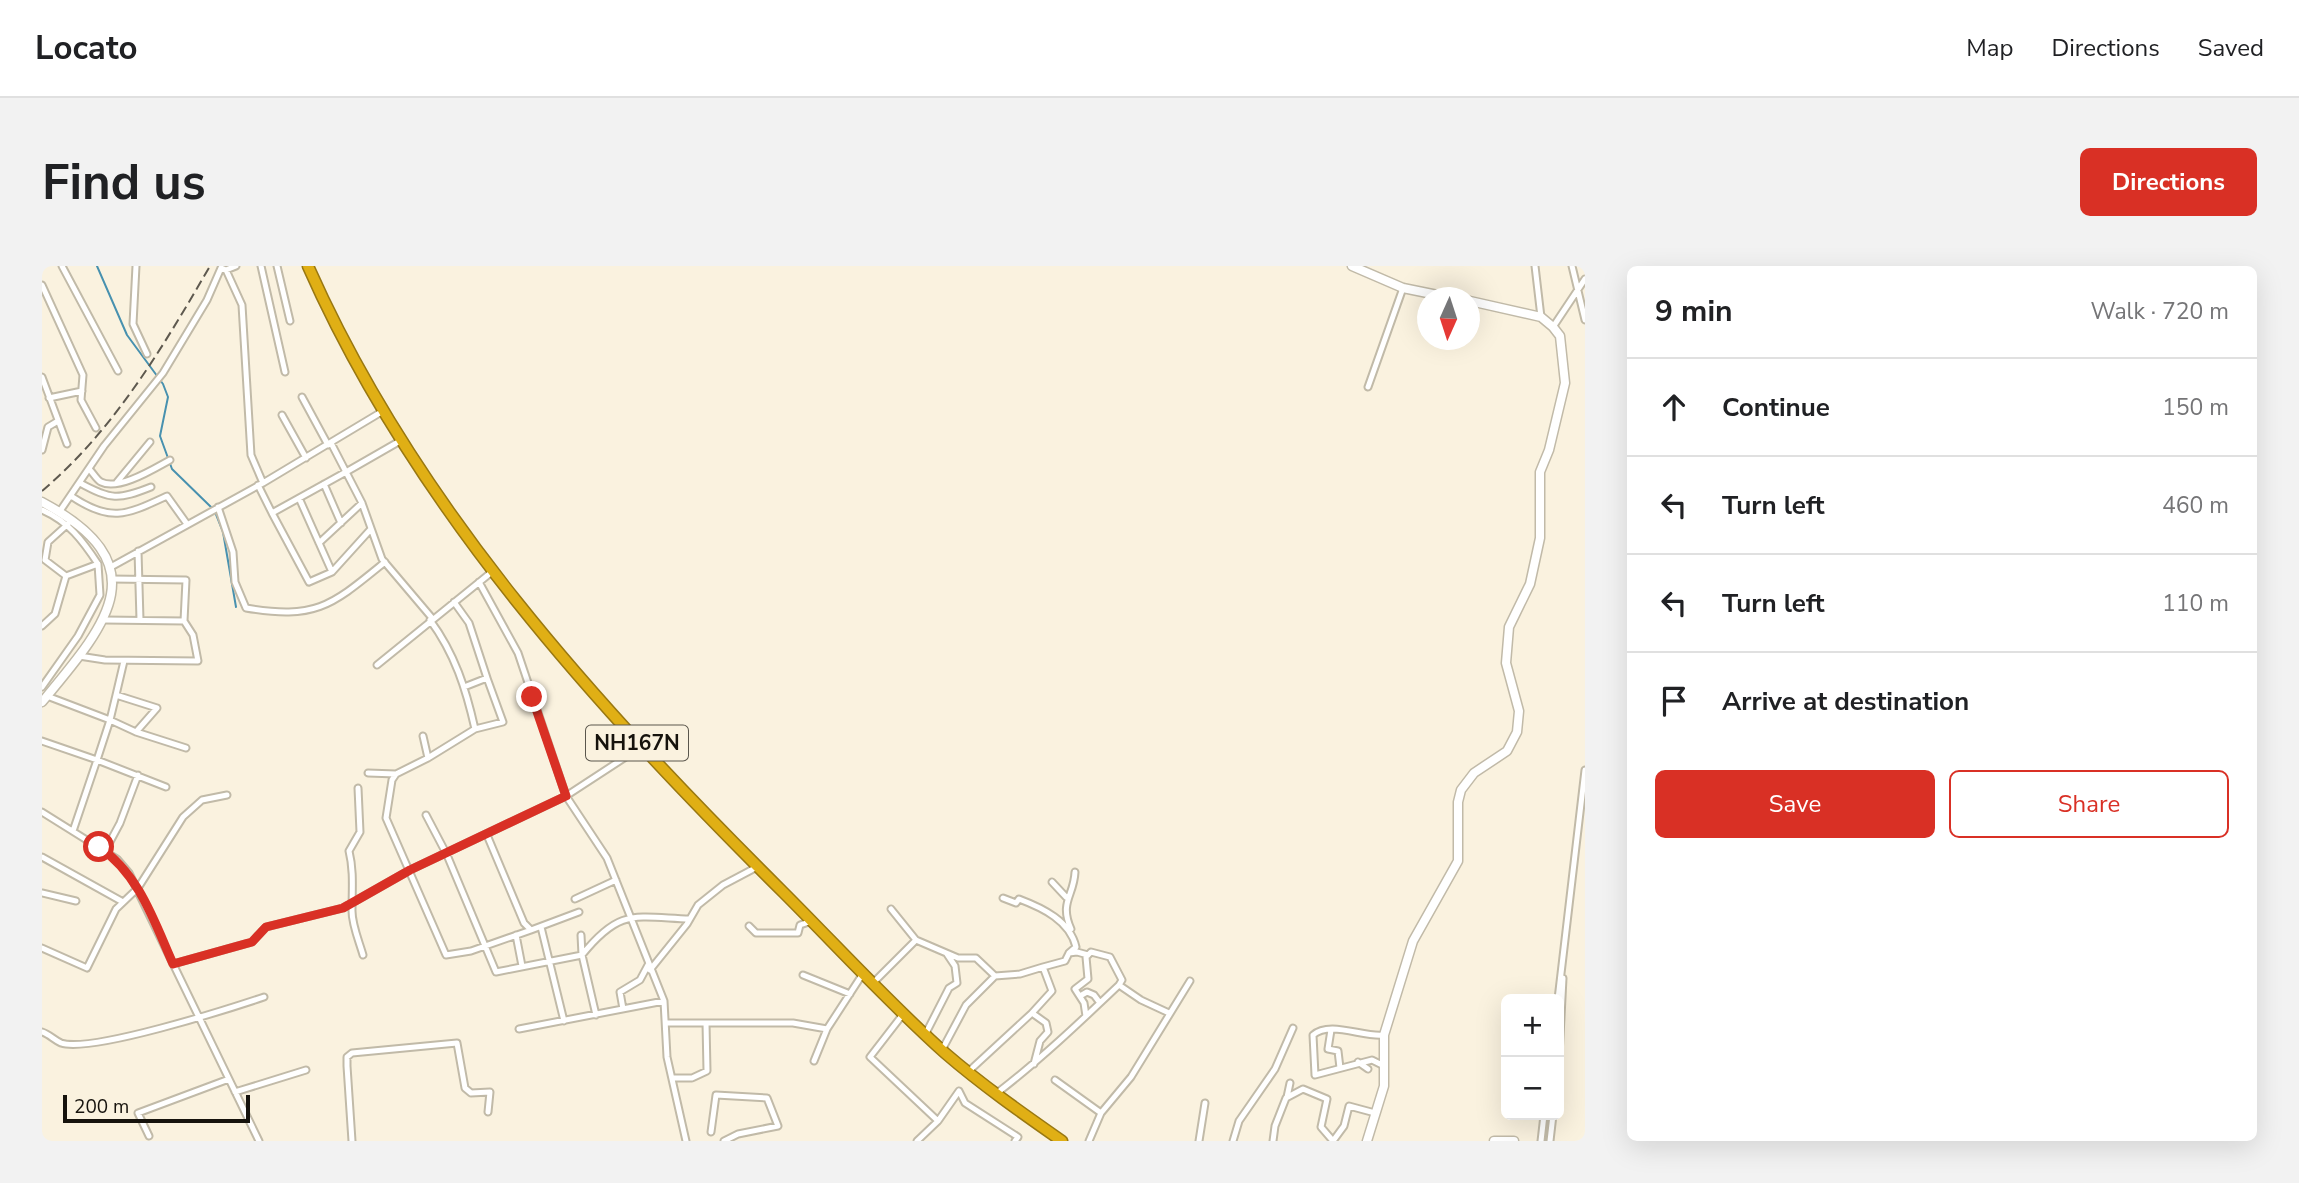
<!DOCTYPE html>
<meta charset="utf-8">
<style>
:root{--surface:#fff;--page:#f2f2f2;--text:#202124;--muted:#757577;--line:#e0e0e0;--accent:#d93025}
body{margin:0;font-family:"Nunito Sans",sans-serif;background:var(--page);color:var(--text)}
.controls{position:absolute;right:21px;bottom:21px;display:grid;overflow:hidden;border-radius:10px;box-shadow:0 7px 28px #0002}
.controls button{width:63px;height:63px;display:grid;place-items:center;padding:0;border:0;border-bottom:2px solid var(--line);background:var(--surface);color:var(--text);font:35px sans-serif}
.compass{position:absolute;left:1375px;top:21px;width:63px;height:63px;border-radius:50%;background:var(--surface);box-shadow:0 7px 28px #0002;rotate:183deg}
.scale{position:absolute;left:21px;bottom:18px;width:187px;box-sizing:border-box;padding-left:7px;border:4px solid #16130d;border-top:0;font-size:19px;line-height:24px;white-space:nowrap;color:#16130d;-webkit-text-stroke:5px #faf2df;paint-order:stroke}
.stop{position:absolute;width:21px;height:21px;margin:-16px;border:5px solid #d93025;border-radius:50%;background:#fff}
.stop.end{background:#d93025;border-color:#fff;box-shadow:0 2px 7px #0008}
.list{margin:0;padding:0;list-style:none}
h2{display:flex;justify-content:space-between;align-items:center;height:91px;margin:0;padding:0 28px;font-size:30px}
h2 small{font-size:23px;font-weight:400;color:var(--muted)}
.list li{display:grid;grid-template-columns:46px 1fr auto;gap:21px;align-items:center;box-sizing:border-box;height:98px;padding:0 28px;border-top:2px solid var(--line)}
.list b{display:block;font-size:26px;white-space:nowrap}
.list em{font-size:23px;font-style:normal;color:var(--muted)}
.actions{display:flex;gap:14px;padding:21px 28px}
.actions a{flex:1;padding:16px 0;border:2px solid var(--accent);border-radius:10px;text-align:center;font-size:24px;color:var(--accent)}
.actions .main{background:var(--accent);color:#fff}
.icon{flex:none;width:38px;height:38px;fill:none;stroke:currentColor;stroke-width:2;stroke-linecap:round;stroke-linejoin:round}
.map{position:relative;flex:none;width:1543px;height:875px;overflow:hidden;border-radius:10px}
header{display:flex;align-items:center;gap:42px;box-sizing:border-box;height:98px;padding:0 35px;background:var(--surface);border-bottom:2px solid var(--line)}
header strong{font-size:33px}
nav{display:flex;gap:38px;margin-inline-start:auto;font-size:24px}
.intro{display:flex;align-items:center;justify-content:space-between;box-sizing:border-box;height:168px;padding:0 42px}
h1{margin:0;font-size:49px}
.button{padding:18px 32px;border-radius:10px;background:var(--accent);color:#fff;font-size:24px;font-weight:700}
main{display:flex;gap:42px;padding:0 42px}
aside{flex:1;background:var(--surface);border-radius:10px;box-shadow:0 7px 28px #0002}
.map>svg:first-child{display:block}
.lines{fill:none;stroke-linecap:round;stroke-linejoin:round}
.stream{stroke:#4891af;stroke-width:2}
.street-casing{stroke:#c1baa8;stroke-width:9}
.secondary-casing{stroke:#c1baa8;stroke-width:11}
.highway-casing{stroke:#997812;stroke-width:13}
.street{stroke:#fff;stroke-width:5}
.secondary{stroke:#fff;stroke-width:8}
.highway{stroke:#e0af15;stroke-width:10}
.rail{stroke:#5e594f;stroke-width:2;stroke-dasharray:10 5;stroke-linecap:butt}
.route{stroke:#d93025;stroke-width:9}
.labels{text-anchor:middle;stroke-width:5;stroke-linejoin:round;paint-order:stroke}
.shield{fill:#faf2df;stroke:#5a564c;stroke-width:2}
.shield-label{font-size:21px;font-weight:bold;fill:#16130d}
</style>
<header>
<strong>Locato</strong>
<nav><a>Map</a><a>Directions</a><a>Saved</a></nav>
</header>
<div class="intro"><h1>Find us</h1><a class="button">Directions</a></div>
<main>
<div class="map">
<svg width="1543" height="875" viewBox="0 0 1543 875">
<rect width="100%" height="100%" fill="#faf2df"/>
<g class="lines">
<path class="stream" d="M55 0 85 69 121 118 126 131 118 170 130 203 170 242
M173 246 181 266 194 341"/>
<defs>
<path id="street" d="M20 0 76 105
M94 0 91 58 105 88
M219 0 243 106
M235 0 248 55
M1493 0 1499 51
M1530 0 1543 54
M0 19 41 109 39 134 54 162
M1511 61 1543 13
M0 111 25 178
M1326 121 1361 22
M260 131 286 179
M7 132 40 125
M240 149 264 192
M289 177 304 206 358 175
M0 184 6 161 16 155
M48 204C51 207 55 214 59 216 77 225 113 202 128 194
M75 216 108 176
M38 217C69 234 76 234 109 221
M221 217 341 145
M282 218 299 257
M216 219 230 247
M29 230C69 257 84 249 125 230L145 258
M257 232 290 306
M176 241 191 286 193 316 204 342C275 354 290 339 343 296
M0 244C26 255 41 275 56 298
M18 245 62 180 121 107 165 34 179 2 184 4 194 0
M328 264 290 306 267 316 230 247 304 206 320 237 340 293 390 352
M277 277 320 237
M96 285 98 354
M3 294 6 276 26 258
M67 302 221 217 209 189 200 39 184 4
M412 336 427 357 445 412 422 421
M62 354 142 355 144 314 69 313
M0 360 13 348 24 310 3 294
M37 390 63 394 156 395 151 369 142 355
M335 399 451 305
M0 421 36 370 58 329 56 298 24 310
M74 429 82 395
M433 463 461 456 445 412
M94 466 115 442 74 429 68 454 94 466 144 482
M381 470 386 492 433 463C424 423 413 388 388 354
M0 475 55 494 68 454 5 430
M599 481 524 530 565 592 622 735 625 791 644 875
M386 492 354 508 350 514 344 552 404 689 429 685 489 664 482 657 445 569
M326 507 354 508
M316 522 318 566 307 585C312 605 310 624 310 645 310 659 317 675 321 689
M0 546 75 593 87 607 217 875
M384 549 405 589 454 706 540 689 554 749
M31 565 55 494 124 521
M63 585 78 557 96 509
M0 591 81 636
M1010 616 1024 631
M0 627 34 635
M961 632 974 637 977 633C1001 642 1028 655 1034 681L1027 687
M533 633 574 614
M707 660 714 667H756L758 659 770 655
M499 661 522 755
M1029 663C1017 636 1032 630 1033 606
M489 664 537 646
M474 669 480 700
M539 669 540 689C578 642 592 651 648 653
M874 674 916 692H934L953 710 978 708 1001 701 1010 725 990 747 1004 757 1006 766 998 775 992 798
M0 682 45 702 74 643 96 622 141 551 160 534 185 529
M131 698 210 676 224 661 301 642 368 604 524 530 476 387 437 316
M1001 701 1023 695 1027 687 1035 686 1046 689
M608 704 645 658 656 639 681 619 715 601
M761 709 808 728
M832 716 874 674 849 643
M1077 719 1099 734 1127 747
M1038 730 1045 726 1052 729 1058 737
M1516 733 1543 504
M581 743 578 726 598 714 606 699
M862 747 828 791 896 855
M626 757H751L785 763 822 706
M477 763 622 735
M1289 764 1286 783 1296 785 1298 802
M0 766C7 768 12 774 19 777 49 787 186 743 222 731
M884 767 907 722 915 717 913 700 905 688
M900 784 924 739 953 710
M1517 790 1521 712
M772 795 785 763
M1316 796 1326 803
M1342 800 1330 794 1273 809 1271 769C1288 754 1322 772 1342 769
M926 806 990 747
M630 812H650L665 805 664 757
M1013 814 1059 847 1047 875
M193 826 264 804
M955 827C998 794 1037 757 1077 719L1080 714 1068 691 1049 686 1044 691 1046 713 1033 723 1042 737 1044 750
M1245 831 1248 817
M1059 847 1089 811 1148 715
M669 866 674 829 725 832 736 860 696 868 682 875
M107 870 96 847 187 813
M310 875 305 800V791L310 787 415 777 423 822 429 827 448 826 446 846
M875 875 896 855 917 825 923 837 976 871 973 875
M1157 875 1163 837
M1191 875 1197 855 1233 803 1251 762
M1231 875 1233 860 1244 832 1261 823 1285 833 1279 861 1291 875
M1291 875 1302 860 1307 840 1333 847
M1499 875 1502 849
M1508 875 1511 849"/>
<path id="secondary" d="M1310 0 1361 22 1410 32
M0 236C118 299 65 358 0 436
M1325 875 1342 820V769L1371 675 1416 595V536L1419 524 1432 507 1465 485 1475 466 1477 445 1464 397 1467 361 1488 318 1498 272V206L1507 184 1523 117 1518 70 1511 61 1499 51 1428 35
M1452 875H1472"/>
<path id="highway" d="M266 0C373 242 555 441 741 626 794 679 846 736 903 787 940 819 980 847 1020 875"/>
</defs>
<use href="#street" class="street-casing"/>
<use href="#secondary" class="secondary-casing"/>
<use href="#highway" class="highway-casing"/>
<use href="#street" class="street"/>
<use href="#secondary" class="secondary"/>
<use href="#highway" class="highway"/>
<path class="rail" d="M0 225C72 164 121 81 168 0"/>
</g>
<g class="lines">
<path class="route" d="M57 581C97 608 112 655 131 698L210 676 224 661 301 642 368 604 524 530 490 431"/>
</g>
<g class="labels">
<rect class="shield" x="544" y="459.5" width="102" height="35" rx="5"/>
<g class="shield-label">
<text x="595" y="484">NH167N</text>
</g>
</g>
</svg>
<div class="controls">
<button>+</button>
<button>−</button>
</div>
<svg class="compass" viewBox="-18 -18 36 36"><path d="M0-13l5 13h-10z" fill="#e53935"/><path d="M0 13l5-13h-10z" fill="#757577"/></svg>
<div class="scale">200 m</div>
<div class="stop" style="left:57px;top:581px"></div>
<div class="stop end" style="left:490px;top:431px"></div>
</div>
<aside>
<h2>9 min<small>Walk · 720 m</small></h2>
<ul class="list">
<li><svg class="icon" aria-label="ahead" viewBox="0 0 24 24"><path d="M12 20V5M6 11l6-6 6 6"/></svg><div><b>Continue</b></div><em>150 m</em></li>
<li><svg class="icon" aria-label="left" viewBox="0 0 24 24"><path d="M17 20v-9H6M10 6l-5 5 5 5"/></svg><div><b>Turn left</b></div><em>460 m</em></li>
<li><svg class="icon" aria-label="left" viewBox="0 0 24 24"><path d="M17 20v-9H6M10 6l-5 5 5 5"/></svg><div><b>Turn left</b></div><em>110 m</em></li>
<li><svg class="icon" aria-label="arrive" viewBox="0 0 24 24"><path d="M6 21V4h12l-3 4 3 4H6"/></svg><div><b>Arrive at destination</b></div></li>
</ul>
<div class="actions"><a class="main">Save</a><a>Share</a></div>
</aside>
</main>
